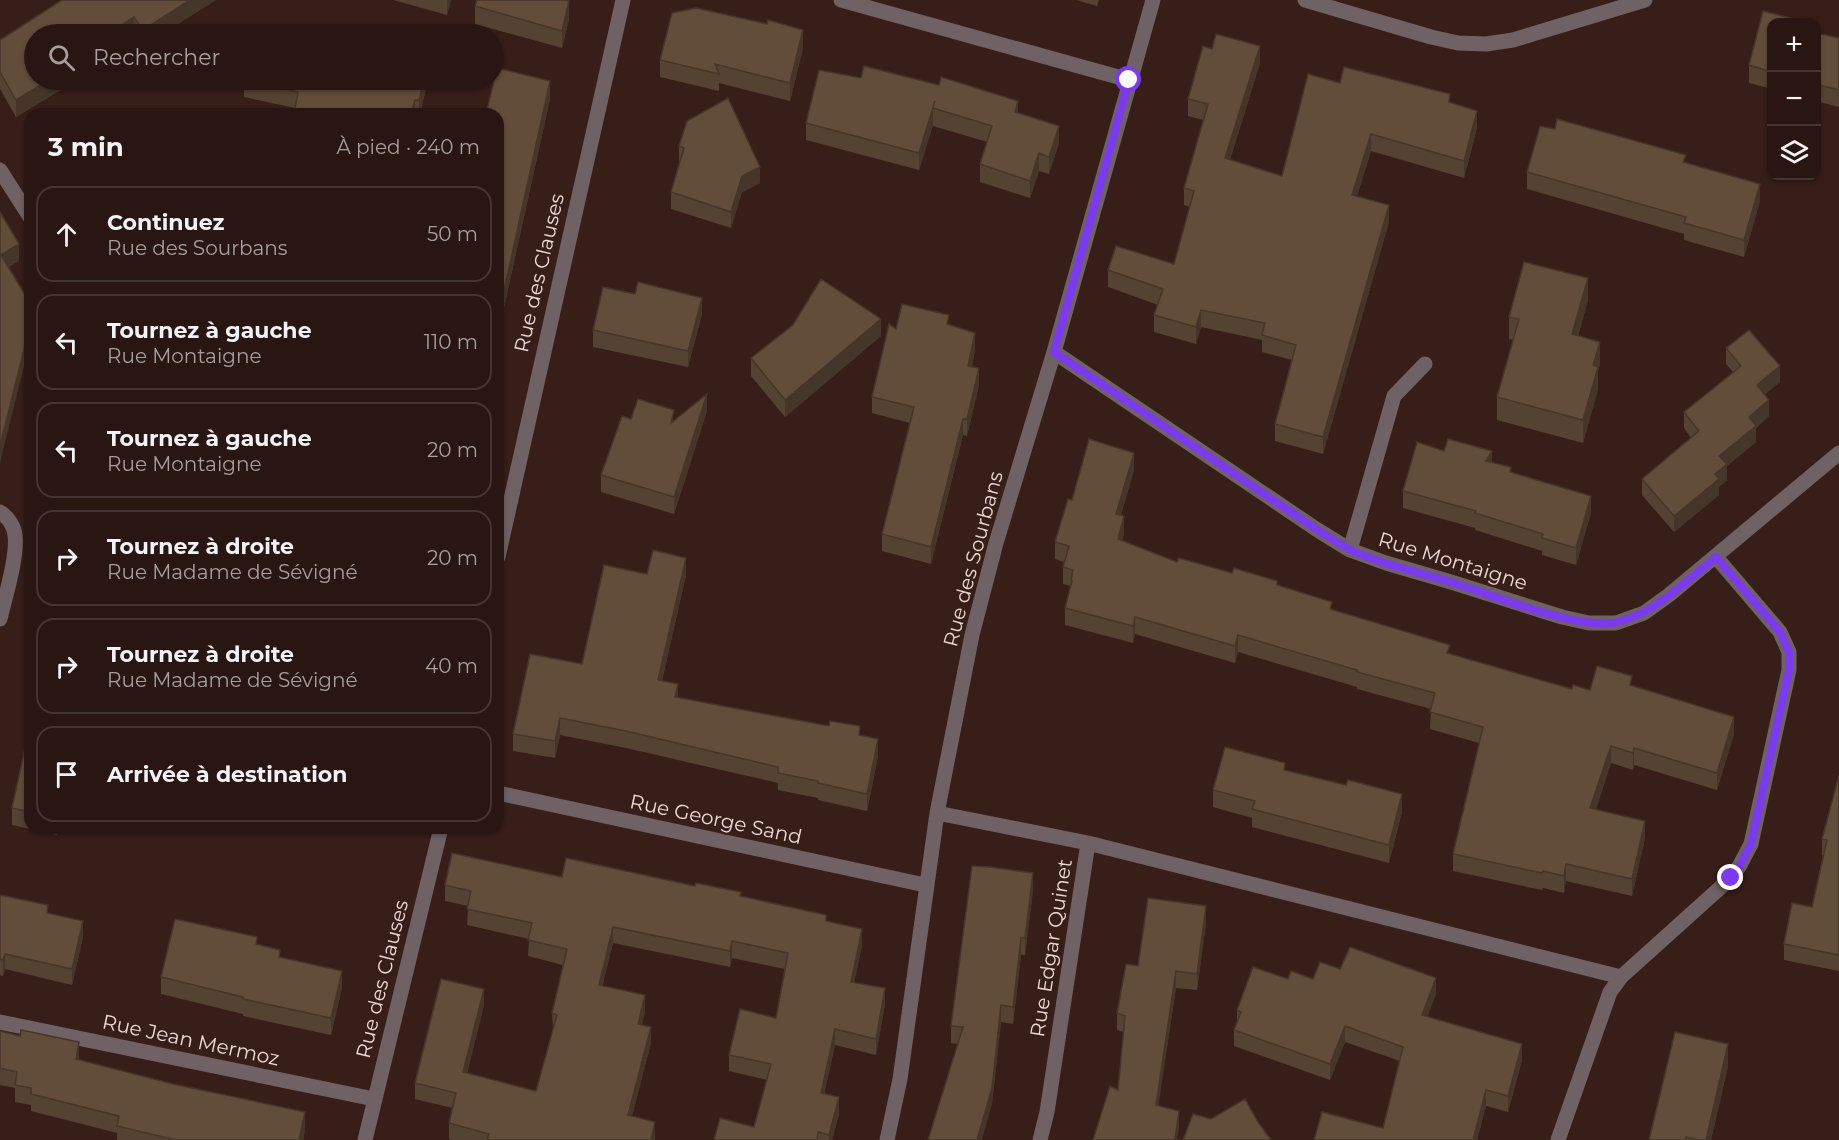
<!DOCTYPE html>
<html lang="fr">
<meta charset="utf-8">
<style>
:root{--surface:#291612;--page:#352320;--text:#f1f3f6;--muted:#a59f9f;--line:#453532}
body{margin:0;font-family:Montserrat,sans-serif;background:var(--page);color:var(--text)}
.controls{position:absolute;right:18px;top:18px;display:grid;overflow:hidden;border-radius:12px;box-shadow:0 2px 4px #0004}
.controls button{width:54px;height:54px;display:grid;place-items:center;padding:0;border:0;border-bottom:2px solid var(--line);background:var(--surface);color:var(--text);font:30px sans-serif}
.stop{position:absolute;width:18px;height:18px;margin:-14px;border:4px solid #7c3aed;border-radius:50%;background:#fff}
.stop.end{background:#7c3aed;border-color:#fff;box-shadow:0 2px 6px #0008}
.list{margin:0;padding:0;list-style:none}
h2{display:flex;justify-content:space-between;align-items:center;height:78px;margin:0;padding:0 24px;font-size:26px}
h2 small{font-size:20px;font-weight:400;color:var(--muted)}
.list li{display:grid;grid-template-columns:39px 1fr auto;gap:18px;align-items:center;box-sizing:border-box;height:96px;margin:0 12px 12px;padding:0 12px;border:2px solid var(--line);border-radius:18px}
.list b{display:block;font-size:22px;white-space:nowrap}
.list p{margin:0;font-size:20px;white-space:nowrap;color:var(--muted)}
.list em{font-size:20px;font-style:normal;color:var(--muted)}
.icon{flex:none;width:33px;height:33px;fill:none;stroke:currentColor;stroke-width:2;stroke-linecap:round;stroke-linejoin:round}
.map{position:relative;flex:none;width:1839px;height:1140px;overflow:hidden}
.search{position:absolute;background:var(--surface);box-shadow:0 2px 4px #0004;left:24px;top:24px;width:480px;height:66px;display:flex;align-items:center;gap:15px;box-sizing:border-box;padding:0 21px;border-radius:33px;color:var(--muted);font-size:22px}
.panel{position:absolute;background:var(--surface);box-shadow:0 2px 4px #0004;left:24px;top:108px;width:480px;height:726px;border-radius:18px}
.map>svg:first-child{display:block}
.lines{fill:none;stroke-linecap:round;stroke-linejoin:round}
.minor{stroke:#6f6164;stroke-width:15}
.wall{fill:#544233}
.shaded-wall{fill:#453629}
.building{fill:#624d3b;stroke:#453629;stroke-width:1.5}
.route{stroke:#7c3aed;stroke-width:8}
.labels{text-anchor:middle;stroke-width:4.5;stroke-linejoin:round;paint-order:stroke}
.street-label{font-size:20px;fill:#ebd9d5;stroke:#371e18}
</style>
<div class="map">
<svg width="1839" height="1140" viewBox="0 0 1839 1140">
<rect width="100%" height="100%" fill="#371e18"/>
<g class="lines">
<path class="minor" d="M841 0 1129 80
M1305 0 1431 37 1458 43 1486 44 1513 40 1645 0
M0 170 30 217
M1054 352 1316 529 1350 550 1386 563 1451 582 1562 617 1589 623H1616L1644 613 1669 595 1839 453
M0 512C8 517 14 526 15 535 18 555 5 598 0 619
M1350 550 1394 396 1425 364
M498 557 623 0
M498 793 925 885
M937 813 1088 843 1047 1112 1040 1140
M1088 843 1621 977
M0 1022 374 1099
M365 1140 441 828
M887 1140 900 1079 937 813 972 635 996 543 1054 352 1153 0
M1558 1140 1610 992 1621 977 1731 878 1740 865 1751 844 1789 670V652L1780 632 1716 557"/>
</g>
<path class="wall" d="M62 0H216L162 34H134L34 80H77L16 117 0 89V40Z
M393 0H451L447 15Z
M1076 0H1099L1097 6Z
M475 6 569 19 562 48 475 24Z
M1763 11 1798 20V22H1772V89L1749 83V65Z
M1816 33 1839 38V107L1816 101Z
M803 48 790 101 719 83V91L660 77V60Z
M1260 63 1230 160 1282 176 1340 83 1450 103 1477 128 1464 178 1371 151 1357 196 1389 222 1323 454 1275 441V424L1292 360 1262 352V340L1201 327 1196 344 1154 332V315L1158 305 1108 287V270L1174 264 1190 207 1184 205V188L1203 120 1188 116V99Z
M819 70 1018 113 1059 143 1049 174 1039 171 1030 198 980 182V164L987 142 933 126V125L919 170 806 140V123Z
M244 80H428L420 114H294L295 108 244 97Z
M550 99 500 326H498V114Z
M679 146 760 183 742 192 731 228 671 209V192L679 163Z
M1686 162 1760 201 1744 257 1684 240V234L1527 189V172Z
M635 294 702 314 688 367 593 347V330Z
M1588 300 1578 336 1600 364 1598 371V389L1583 443 1497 420V397L1513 340 1509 339V317Z
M793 325 881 336 785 417 751 376V358Z
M949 325 975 350 972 367 979 385 967 436 963 435 931 564 882 551V534L910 423 872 413V397L896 329Z
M1726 348 1780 382 1765 394 1769 416 1756 428V442L1727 466V480L1719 487V495L1674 532 1642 495V479L1691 438 1684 428V412L1733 372 1726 364Z
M707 411 674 514 601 492V475L631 419 674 420Z
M1444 451 1492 462 1591 513 1576 565 1542 555V551L1475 530V528L1403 508V491Z
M1134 470 1121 515 1124 533 1122 541 1177 562 1277 586 1332 610 1450 654 1572 689 1590 690 1632 686 1734 734 1717 790 1634 765 1633 770 1611 763 1596 809 1645 838 1632 896 1566 881 1564 893 1543 888 1542 890 1453 871V854L1479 743 1430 729 1431 709 1357 689V687L1238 652 1235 663 1135 634 1133 643 1065 625V608L1071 586 1063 584V567L1064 562 1055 559V542L1072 500Z
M647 574 686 575 662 681 678 698 860 735 878 756 867 811 818 800V798L778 790V783L626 748 560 735 555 758 513 751V734L582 664Z
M30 725V828H59L57 835 12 825V808Z
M1285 770 1402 812 1389 863 1252 827V818L1213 807V790Z
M1839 775V971L1784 960V944L1812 907 1823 855H1822V839Z
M562 877 741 896 826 921 862 945 854 982 885 1004 876 1055 835 1045 824 1094 839 1114 832 1140H714L754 1127 767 1080 729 1071V1055L776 1018 785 969 732 958 730 967 613 943 602 986 645 1011 642 1025 651 1043 632 1116 655 1138V1140H452L449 1139V1123L452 1108 415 1099V1083L484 1005 467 1073 536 1091 553 1030 552 1013 563 965 528 956 529 939 467 925 468 906 445 901V885Z
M1033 890 1025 955H1021L1013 1024 1001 1022 992 1104 958 1044 951 1043V1026Z
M0 895 48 914 83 937 72 985 5 969 3 976 0 975Z
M1206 923 1197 990 1176 988 1158 1105 1179 1127 1093 1140 1118 1090 1124 1032 1117 1030V1013L1138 966Z
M257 944 280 957 342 988 331 1035 243 1016V1014L161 994V977Z
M1340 969 1436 994 1427 1017 1522 1060 1508 1112 1486 1106 1477 1140H1314L1383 1128 1400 1061 1345 1042 1330 1080 1234 1046V1030L1237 1024V1010L1288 979H1313Z
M0 1031 79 1060 305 1129 303 1140H117V1133L31 1111V1105L15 1102V1088L0 1085Z
M1728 1066 1711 1140H1649Z"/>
<path class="shaded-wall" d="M190 0H216L162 34H143V30Z
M447 0H451L447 15Z
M569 1V19L562 48V31Z
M134 17V34H107Z
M803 30V48L790 101V83Z
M1260 46V63L1225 175V158Z
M49 80H77L16 117V100Z
M424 80H428L420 114H419V100Z
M550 81V99L500 326V309Z
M415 100V114H411Z
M1018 101V118L1015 112Z
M933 108V125L919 170V153Z
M1477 111V128L1464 178V161Z
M1059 126V143L1049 174V157Z
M1371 134V151L1352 212V195Z
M1039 153V171L1030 198V181Z
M760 167V183L742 192 731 228V212L742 176Z
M1760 184V201L1744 257V240Z
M1389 205V222L1323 454V437Z
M19 244V261L1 272V255Z
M1588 278V300L1572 357V334Z
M702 298V314L688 367V351Z
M1201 310V327L1196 344V327Z
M881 319V336L785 417V400Z
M30 325V342L0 463V446Z
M975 333V350L968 383V366Z
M1600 342V364L1598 371V389L1583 443V420L1593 365Z
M1780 366V382L1757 401V385Z
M979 368V385L967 436V419Z
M707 394V411L674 514V497Z
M1769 400V416L1756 428V442L1727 466V480L1719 487V495L1674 532V516L1715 474 1719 456 1749 417Z
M963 419V435L931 564V547Z
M1492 451V468L1486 461Z
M1134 453V470L1116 531V514Z
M1591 496V513L1576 565V548Z
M1124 516V533L1118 556V539Z
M686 558V575L658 697V680Z
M1135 617V634L1133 643V626Z
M1238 635V652L1235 663V646Z
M678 684V701L675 697Z
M1734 717V734L1717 790V773Z
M560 718V735L555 758V741Z
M878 739V756L867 811V794Z
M1611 746V763L1590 825V808Z
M1634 748V765L1633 770V753Z
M1402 794V812L1389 863V845Z
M1645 821V838L1632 896V879Z
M1566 864V881L1564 893V876Z
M1033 873V890L1025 955V938Z
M1206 906V923L1197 990V974Z
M83 921V937L72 985V969Z
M613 927V943L599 1001V985Z
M862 929V945L851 998V982Z
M1021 938V955L1013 1024V1007Z
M732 941V958L730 967V951Z
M5 954V969L3 976V960Z
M342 971V988L331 1035V1018Z
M1176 971V988L1156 1122V1105Z
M1436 978V994L1422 1031V1015Z
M885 988V1004L876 1055V1039Z
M484 989V1005L463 1089V1072Z
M645 995V1011L638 1040V1024Z
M1001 1005V1022L992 1104 982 1140H977Z
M1345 1026V1042L1330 1080V1064Z
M651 1027V1043L628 1131V1115Z
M835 1029V1045L821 1109V1093Z
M79 1042V1059L76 1076V1059Z
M1522 1044V1060L1508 1112V1096Z
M1728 1044V1066L1711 1140H1706Z
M1486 1090V1106L1477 1140H1473Z
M839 1097V1114L832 1140H829V1135Z
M1179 1111V1127L1177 1140H1175Z
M305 1112V1129L303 1140H299Z
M655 1122V1140H651Z"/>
<path class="building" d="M62 0H190L143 30 134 17 107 34H34V80H49L16 100 0 72V40Z
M477 0H562L569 1 562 31 475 6Z
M696 8 767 24 768 20 803 30 790 83 715 64 719 74 660 60 672 13Z
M1763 11 1798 20 1797 22H1772V72L1749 65Z
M255 29 279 34H254Z
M1816 33 1839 38V90L1816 84Z
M1216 34 1260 46 1225 158 1282 176 1308 74 1340 83 1344 67 1450 94 1449 102 1477 111 1464 161 1371 134 1352 195 1389 205 1323 437 1275 424 1296 345 1262 335 1265 323 1201 310 1196 327 1154 315 1163 289 1108 270 1116 246 1174 264 1194 191 1184 188 1208 104 1188 99 1203 46 1212 49Z
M864 66 939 85 941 77 1018 101 1015 112 1059 126 1049 157 1039 153 1030 181 980 164 992 126 933 108 935 101 919 153 806 123 819 70 861 78Z
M497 68 550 81 500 309 498 308V114H486Z
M245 80H424L419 100H415L411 114H377L369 112V114H297L294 113 298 92Z
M728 98 760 167 742 176 731 212 671 192 684 148 679 146 687 121Z
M1557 119 1686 155 1683 162 1760 184 1744 240 1684 223 1686 217 1527 172 1540 126 1555 129Z
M0 212 19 244 1 255 30 303V325L0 446Z
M1524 262 1588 278 1572 334 1600 342 1593 365 1598 367 1583 420 1497 397 1519 319 1509 317Z
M821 279 881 319 785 400 751 358 793 325Z
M638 282 702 298 688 351 593 330 603 287 635 294Z
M902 304 949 315 947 324 975 333 968 366 979 368 967 419H963L931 547 882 534 914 407 872 397 889 324 896 329Z
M1749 330 1780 366 1757 385 1769 400 1749 417 1756 426 1719 456 1727 464 1715 474 1719 479 1674 516 1642 479 1699 431 1684 412 1741 366 1726 348Z
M707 394 674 497 601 475 622 416 631 419 638 399 674 410 671 423Z
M1089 439 1134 453 1116 514 1124 516 1118 539 1177 562 1179 558 1232 573 1234 568 1277 581V585L1332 602 1330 609 1450 645 1447 653 1572 689 1573 685 1590 690 1597 666 1632 676 1630 685 1734 717 1717 773 1634 748 1633 753 1611 746 1590 808 1645 821 1632 879 1566 864 1564 876 1543 871 1542 873 1453 854 1483 727 1430 712 1435 693 1357 672V670L1238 635 1235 646 1135 617 1133 626 1065 608 1072 581 1071 580 1073 570 1063 567 1069 546 1055 542 1068 499 1072 500Z
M1448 439 1492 451 1486 461 1511 467 1510 472 1591 496 1576 548 1542 538 1543 534 1475 513 1476 511 1403 491 1417 442 1444 451Z
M653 550 686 558 658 680 678 684 675 697 829 726 830 721 860 726 859 735 878 739 867 794 818 783V781L778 773V767L626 731 560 718 555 741 513 734 530 654 582 664 604 565 647 574Z
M30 725V812L12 808Z
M1225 747 1285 763 1284 770 1346 785 1348 780 1402 794 1389 845 1252 809 1255 801 1213 790Z
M1839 775V955L1784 944 1792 903 1812 907 1827 840 1822 839Z
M452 853 562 877 566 858 695 886 696 883 741 892 740 896 826 915V921L862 929 851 982 885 988 876 1039 835 1029 821 1093 839 1097 829 1135 818 1132 817 1140H714L720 1118 754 1127 771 1064 729 1055 740 1009 776 1018 788 953 732 941 730 951 613 927 599 985 645 995 638 1024 651 1027 628 1115 655 1122 651 1140H487L489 1134 449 1123 456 1093 415 1083 441 979 484 989 463 1072 536 1091 557 1015 552 1013 567 949 528 940 532 923 467 909 471 891 445 885Z
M972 866 990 867 1033 873 1025 938H1021L1013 1007 1001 1005 992 1088 977 1140H928L963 1027 951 1026Z
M0 895 48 905 47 913 83 921 72 969 5 954 3 960 0 959Z
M1148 898 1206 906 1197 974 1176 971 1156 1105 1179 1111 1175 1139 1181 1140H1093L1110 1086 1118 1090 1125 1016 1117 1013 1126 964 1138 966Z
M175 919 257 937 256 944 280 950 279 957 342 971 331 1018 243 999V997L161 977Z
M1350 947 1436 978 1422 1015 1522 1044 1508 1096 1486 1090 1473 1140H1314L1322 1112 1383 1128 1403 1047 1345 1026 1330 1064 1234 1030 1241 1012 1237 1010 1253 967 1288 979 1291 971 1313 979 1320 962 1340 969Z
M21 1030 79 1042 76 1059 173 1084 305 1112 299 1140H176L117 1126 119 1116 31 1094V1088L15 1085 17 1072 0 1068V1031L20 1036Z
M1675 1032 1728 1044 1706 1140H1699L1686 1137V1140H1649Z
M1245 1099 1258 1122 1271 1140H1183L1193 1114 1211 1119Z"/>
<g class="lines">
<path class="route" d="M1129 80 1054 352 1316 529C1327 536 1339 544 1351 550 1383 565 1418 572 1451 582 1490 594 1581 632 1618 622 1657 612 1686 581 1716 557L1780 632 1789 652V670L1751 844 1740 865 1731 878"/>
</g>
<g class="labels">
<g class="street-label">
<text transform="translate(539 273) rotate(-77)" y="7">Rue des Clauses</text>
<text transform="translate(973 559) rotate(-75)" y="7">Rue des Sourbans</text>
<text transform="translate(1453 561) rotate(17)" y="7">Rue Montaigne</text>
<text transform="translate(716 819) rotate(12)" y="7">Rue George Sand</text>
<text transform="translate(1051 948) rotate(-81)" y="7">Rue Edgar Quinet</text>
<text transform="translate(382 979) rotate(-76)" y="7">Rue des Clauses</text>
<text transform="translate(191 1040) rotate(12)" y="7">Rue Jean Mermoz</text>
</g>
</g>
</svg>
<div class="controls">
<button>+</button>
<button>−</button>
<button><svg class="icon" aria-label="layers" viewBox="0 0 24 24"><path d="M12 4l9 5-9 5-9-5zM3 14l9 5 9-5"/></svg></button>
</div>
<div class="stop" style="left:1129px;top:80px"></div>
<div class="stop end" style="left:1731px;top:878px"></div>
<div class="search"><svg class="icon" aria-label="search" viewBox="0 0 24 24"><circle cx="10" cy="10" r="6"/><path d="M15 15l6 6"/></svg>Rechercher</div>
<section class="panel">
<h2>3 min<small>À pied · 240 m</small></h2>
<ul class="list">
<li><svg class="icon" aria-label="ahead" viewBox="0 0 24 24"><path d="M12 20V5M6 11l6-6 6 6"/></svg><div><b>Continuez</b><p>Rue des Sourbans</p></div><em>50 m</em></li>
<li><svg class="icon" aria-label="left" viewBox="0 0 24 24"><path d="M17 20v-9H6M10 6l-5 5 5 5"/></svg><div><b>Tournez à gauche</b><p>Rue Montaigne</p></div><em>110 m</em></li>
<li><svg class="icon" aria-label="left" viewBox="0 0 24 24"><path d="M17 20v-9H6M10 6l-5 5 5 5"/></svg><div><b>Tournez à gauche</b><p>Rue Montaigne</p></div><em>20 m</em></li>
<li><svg class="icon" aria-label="right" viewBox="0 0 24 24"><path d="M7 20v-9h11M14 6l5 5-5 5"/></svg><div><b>Tournez à droite</b><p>Rue Madame de Sévigné</p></div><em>20 m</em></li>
<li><svg class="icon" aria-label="right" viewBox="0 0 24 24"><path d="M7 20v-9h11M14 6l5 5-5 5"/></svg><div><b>Tournez à droite</b><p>Rue Madame de Sévigné</p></div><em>40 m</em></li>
<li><svg class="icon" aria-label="arrive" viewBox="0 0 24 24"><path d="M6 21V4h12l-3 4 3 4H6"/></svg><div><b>Arrivée à destination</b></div></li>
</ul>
</section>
</div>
